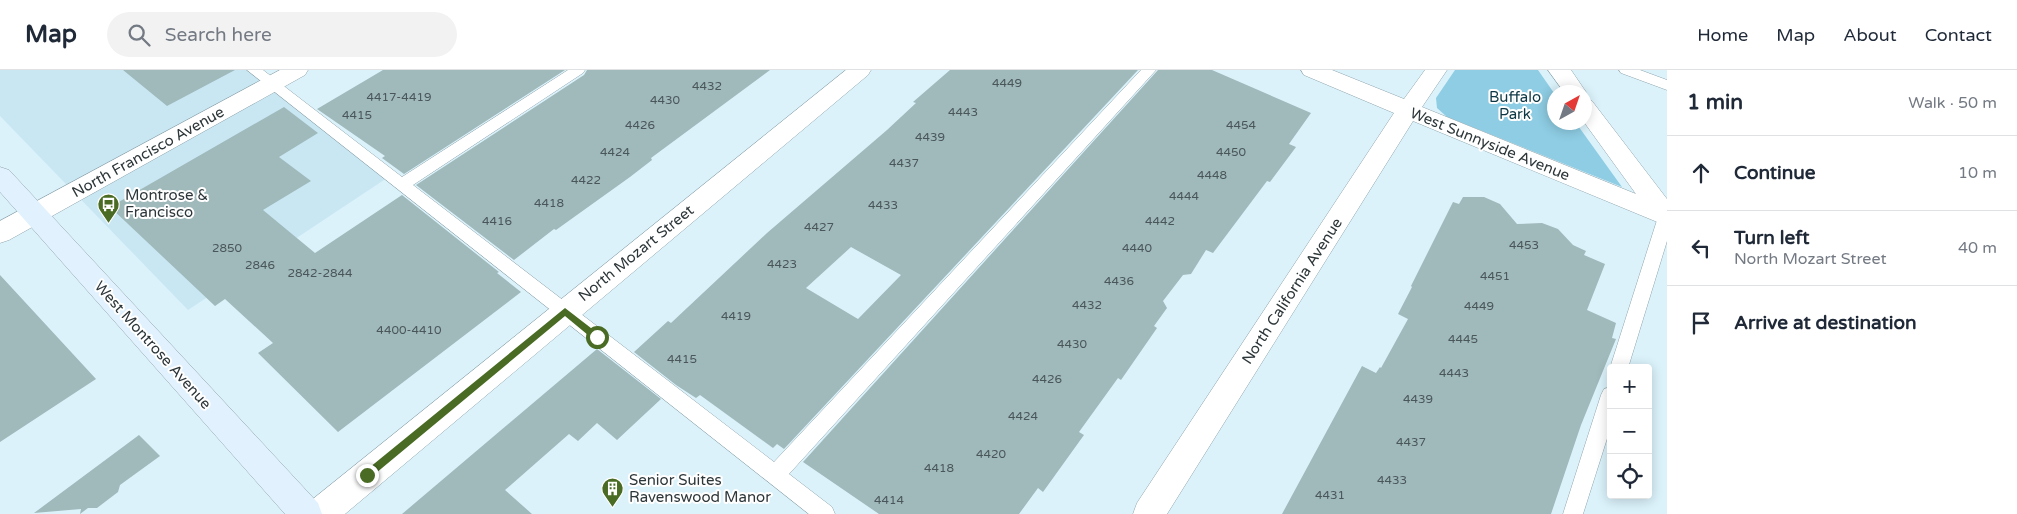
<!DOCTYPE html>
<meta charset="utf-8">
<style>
:root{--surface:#fff;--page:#f2f2f3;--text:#1f2937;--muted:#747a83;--line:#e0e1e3}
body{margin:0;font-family:"Varela Round",sans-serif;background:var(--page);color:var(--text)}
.controls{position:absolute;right:15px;bottom:15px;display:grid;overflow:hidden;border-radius:5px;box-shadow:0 2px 12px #0003}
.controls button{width:45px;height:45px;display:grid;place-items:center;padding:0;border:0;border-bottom:1px solid var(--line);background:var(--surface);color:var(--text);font:25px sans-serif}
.compass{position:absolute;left:1547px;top:15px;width:45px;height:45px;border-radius:50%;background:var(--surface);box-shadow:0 2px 12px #0003;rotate:40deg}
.stop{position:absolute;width:15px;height:15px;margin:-11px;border:4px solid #496b23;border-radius:50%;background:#fff}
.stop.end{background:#496b23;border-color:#fff;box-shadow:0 1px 5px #0008}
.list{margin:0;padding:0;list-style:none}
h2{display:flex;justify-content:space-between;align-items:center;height:65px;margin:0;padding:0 20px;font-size:21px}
h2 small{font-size:16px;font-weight:400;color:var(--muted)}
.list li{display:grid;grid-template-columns:32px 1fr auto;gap:15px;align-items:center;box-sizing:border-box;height:75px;padding:0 20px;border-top:1px solid var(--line)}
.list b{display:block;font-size:19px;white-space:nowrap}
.list p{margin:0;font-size:16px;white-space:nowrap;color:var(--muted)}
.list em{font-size:16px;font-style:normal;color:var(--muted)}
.icon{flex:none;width:28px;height:28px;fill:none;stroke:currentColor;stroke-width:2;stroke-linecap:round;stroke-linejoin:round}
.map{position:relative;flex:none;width:1667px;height:444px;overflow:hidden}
header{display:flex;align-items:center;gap:30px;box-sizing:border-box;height:70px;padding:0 25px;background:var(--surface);border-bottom:1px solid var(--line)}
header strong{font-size:24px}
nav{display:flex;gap:28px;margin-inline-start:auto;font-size:18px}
.search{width:350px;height:45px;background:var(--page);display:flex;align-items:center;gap:12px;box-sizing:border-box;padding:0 18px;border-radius:28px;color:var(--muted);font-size:19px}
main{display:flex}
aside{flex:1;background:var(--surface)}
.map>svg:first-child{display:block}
.built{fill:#c9e7f3}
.green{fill:#8ecde4}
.building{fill:#a0b9bb;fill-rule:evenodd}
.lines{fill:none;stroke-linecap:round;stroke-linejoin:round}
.service-casing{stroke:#8fa4ac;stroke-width:1}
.minor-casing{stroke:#8fa4ac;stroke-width:1}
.secondary-casing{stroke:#8fa4ac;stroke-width:1}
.service{fill:#fff;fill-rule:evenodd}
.minor{fill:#fff;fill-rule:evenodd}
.secondary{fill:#e1f1fd;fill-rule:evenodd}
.route{fill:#496b23}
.labels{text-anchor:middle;stroke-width:4;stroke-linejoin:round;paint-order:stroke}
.number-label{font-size:12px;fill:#4a575a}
.park-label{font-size:15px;fill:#0d3744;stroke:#fff}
.street-label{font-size:15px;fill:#2d3639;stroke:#fff}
.poi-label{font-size:15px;fill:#2d3639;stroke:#fff;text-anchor:start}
</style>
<header>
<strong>Map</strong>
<div class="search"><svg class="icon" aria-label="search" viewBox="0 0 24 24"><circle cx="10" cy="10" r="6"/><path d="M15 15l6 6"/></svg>Search here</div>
<nav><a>Home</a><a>Map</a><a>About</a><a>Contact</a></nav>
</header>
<main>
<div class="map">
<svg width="1667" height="444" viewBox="0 0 1667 444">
<rect width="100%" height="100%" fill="#dbf2fb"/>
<path class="built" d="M0 0H249L387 108 188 240 0 46Z"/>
<path class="green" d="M1455 0H1538L1554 23V52L1576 53 1622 117 1447 47 1437 38 1436 28Z"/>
<path class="building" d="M123 0H235L167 36Z
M383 0H565L404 104 382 88 385 86 317 39Z
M587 0H770L651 88 652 90 630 107 556 160 554 159 514 190 416 115 584 5Z
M950 0H1138L784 379 777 374 773 378 700 325 696 328 676 315 634 282 668 251 671 253 767 163 887 60 916 33 913 32ZM851 177 901 205 858 249 806 218Z
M1158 0H1212L1311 43 1289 74 1296 77 1270 112 1267 111 1213 183 1206 180 1191 204 1183 205 1163 231 1167 238 1154 256 1157 258 1121 310 1118 308 1079 362 1084 365 1043 422 1038 418 1019 444H879L803 392Z
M284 37 318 63 279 87 311 111 263 140 315 183 402 125 499 202 497 203 521 222 338 362 258 283 273 273 225 229 215 236 110 137Z
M1463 127H1484L1500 134 1517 154 1542 153 1558 159 1573 175 1586 181 1584 185 1605 194 1587 240 1616 253 1612 268 1616 269 1581 355 1551 444H1282L1362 296 1376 303 1380 297 1381 298 1408 249 1398 244 1412 217 1411 216 1453 132 1459 134Z
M0 205 96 309 0 372Z
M597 279 661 329 617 370 597 353 578 371 569 364 505 420 532 444H402Z
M139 365 160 386 120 415 118 422 97 438H88L80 444 81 439 34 443Z"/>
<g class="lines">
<defs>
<path id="service" d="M247 0H263L402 107 568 0H585L583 3 413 115 774 392 1141 0H1156L789 404 832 437 835 444H809Z
M1619 0H1640L1667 10V20L1621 3Z
M1667 141V171L1628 298H1611V300L1610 298 1658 147 1660 143Z
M1611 317V356L1583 444H1563L1601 325 1604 319Z"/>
<path id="minor" d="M280 0H308L305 5 9 170 0 173V151Z
M846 0H871L868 5 345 444H304L308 433Z
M1301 0H1332L1404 29 1425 0H1447L1422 37 1636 124 1584 52V28L1592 31 1667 129V156L1413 51 1167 444H1133L1137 433 1394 43 1304 5Z
M1548 0H1571L1586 22 1584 25V22H1564Z"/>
<path id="secondary" d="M0 97 9 100 318 433 322 444H285L0 122Z"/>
</defs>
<use href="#service" class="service-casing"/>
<use href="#minor" class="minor-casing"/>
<use href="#secondary" class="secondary-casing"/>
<use href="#service" class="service"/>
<use href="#minor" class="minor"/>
<use href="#secondary" class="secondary"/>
</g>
<path class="route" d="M565 238 600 265V270H594L565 246 370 408H364V402Z"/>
<defs>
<symbol id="bus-pin" viewBox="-11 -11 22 30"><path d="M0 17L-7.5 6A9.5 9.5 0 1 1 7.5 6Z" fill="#496b23" stroke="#fff"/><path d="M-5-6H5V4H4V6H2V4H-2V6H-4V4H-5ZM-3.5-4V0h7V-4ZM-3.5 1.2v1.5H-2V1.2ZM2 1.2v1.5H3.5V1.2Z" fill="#fff"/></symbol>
<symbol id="building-pin" viewBox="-11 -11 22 30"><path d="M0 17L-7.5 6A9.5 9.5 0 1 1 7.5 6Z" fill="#496b23" stroke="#fff"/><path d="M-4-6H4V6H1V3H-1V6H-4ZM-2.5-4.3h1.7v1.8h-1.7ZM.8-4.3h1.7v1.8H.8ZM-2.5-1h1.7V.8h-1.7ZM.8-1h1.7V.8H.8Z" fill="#fff"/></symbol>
</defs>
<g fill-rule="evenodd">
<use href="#bus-pin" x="96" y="122" width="25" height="34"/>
<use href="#building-pin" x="600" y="406" width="25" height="34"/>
</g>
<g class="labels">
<g class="number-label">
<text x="1007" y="17">4449</text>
<text x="707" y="20">4432</text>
<text x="399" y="31">4417-4419</text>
<text x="665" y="34">4430</text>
<text x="963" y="46">4443</text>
<text x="357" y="49">4415</text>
<text x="640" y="59">4426</text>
<text x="1241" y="59">4454</text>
<text x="930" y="71">4439</text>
<text x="615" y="86">4424</text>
<text x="1231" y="86">4450</text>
<text x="904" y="97">4437</text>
<text x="1212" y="109">4448</text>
<text x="586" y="114">4422</text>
<text x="1184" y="130">4444</text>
<text x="549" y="137">4418</text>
<text x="883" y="139">4433</text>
<text x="497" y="155">4416</text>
<text x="1160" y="155">4442</text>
<text x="819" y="161">4427</text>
<text x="1524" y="179">4453</text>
<text x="227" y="182">2850</text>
<text x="1137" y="182">4440</text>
<text x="782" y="198">4423</text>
<text x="260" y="199">2846</text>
<text x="320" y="207">2842-2844</text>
<text x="1495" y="210">4451</text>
<text x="1119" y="215">4436</text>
<text x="1087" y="239">4432</text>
<text x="1479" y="240">4449</text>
<text x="736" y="250">4419</text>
<text x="409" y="264">4400-4410</text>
<text x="1463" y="273">4445</text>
<text x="1072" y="278">4430</text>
<text x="682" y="293">4415</text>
<text x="1454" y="307">4443</text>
<text x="1047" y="313">4426</text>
<text x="1418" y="333">4439</text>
<text x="1023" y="350">4424</text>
<text x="1411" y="376">4437</text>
<text x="991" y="388">4420</text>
<text x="939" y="402">4418</text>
<text x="1392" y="414">4433</text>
<text x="1330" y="429">4431</text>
<text x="889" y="434">4414</text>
</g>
<g class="park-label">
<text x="1515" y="32">Buffalo<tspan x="1515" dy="17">Park</tspan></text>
</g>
<g class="street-label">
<text transform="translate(1490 74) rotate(22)" y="5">West Sunnyside Avenue</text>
<text transform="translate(148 82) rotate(-29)" y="5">North Francisco Avenue</text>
<text transform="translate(636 183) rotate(-39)" y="5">North Mozart Street</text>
<text transform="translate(1292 221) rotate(-57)" y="5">North California Avenue</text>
<text transform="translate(153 275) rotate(48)" y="5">West Montrose Avenue</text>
</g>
<g class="poi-label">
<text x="125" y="130">Montrose &amp;<tspan x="125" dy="17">Francisco</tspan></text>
<text x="629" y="415">Senior Suites<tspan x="629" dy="17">Ravenswood Manor</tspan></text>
</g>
</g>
</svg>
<div class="controls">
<button>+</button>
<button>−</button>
<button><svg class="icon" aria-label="locate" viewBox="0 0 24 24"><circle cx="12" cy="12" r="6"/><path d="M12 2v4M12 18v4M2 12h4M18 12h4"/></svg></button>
</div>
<svg class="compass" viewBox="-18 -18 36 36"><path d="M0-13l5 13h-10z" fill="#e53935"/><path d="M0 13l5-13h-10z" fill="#747a83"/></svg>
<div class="stop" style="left:597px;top:267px"></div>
<div class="stop end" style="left:367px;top:405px"></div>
</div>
<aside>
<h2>1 min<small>Walk · 50 m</small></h2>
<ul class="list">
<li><svg class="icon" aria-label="ahead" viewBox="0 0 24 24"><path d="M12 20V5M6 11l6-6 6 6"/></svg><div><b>Continue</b></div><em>10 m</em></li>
<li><svg class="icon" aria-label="left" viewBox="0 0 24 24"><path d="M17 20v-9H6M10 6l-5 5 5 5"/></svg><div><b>Turn left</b><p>North Mozart Street</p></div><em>40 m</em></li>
<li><svg class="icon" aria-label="arrive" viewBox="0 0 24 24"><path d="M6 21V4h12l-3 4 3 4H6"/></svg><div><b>Arrive at destination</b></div></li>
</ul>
</aside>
</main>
